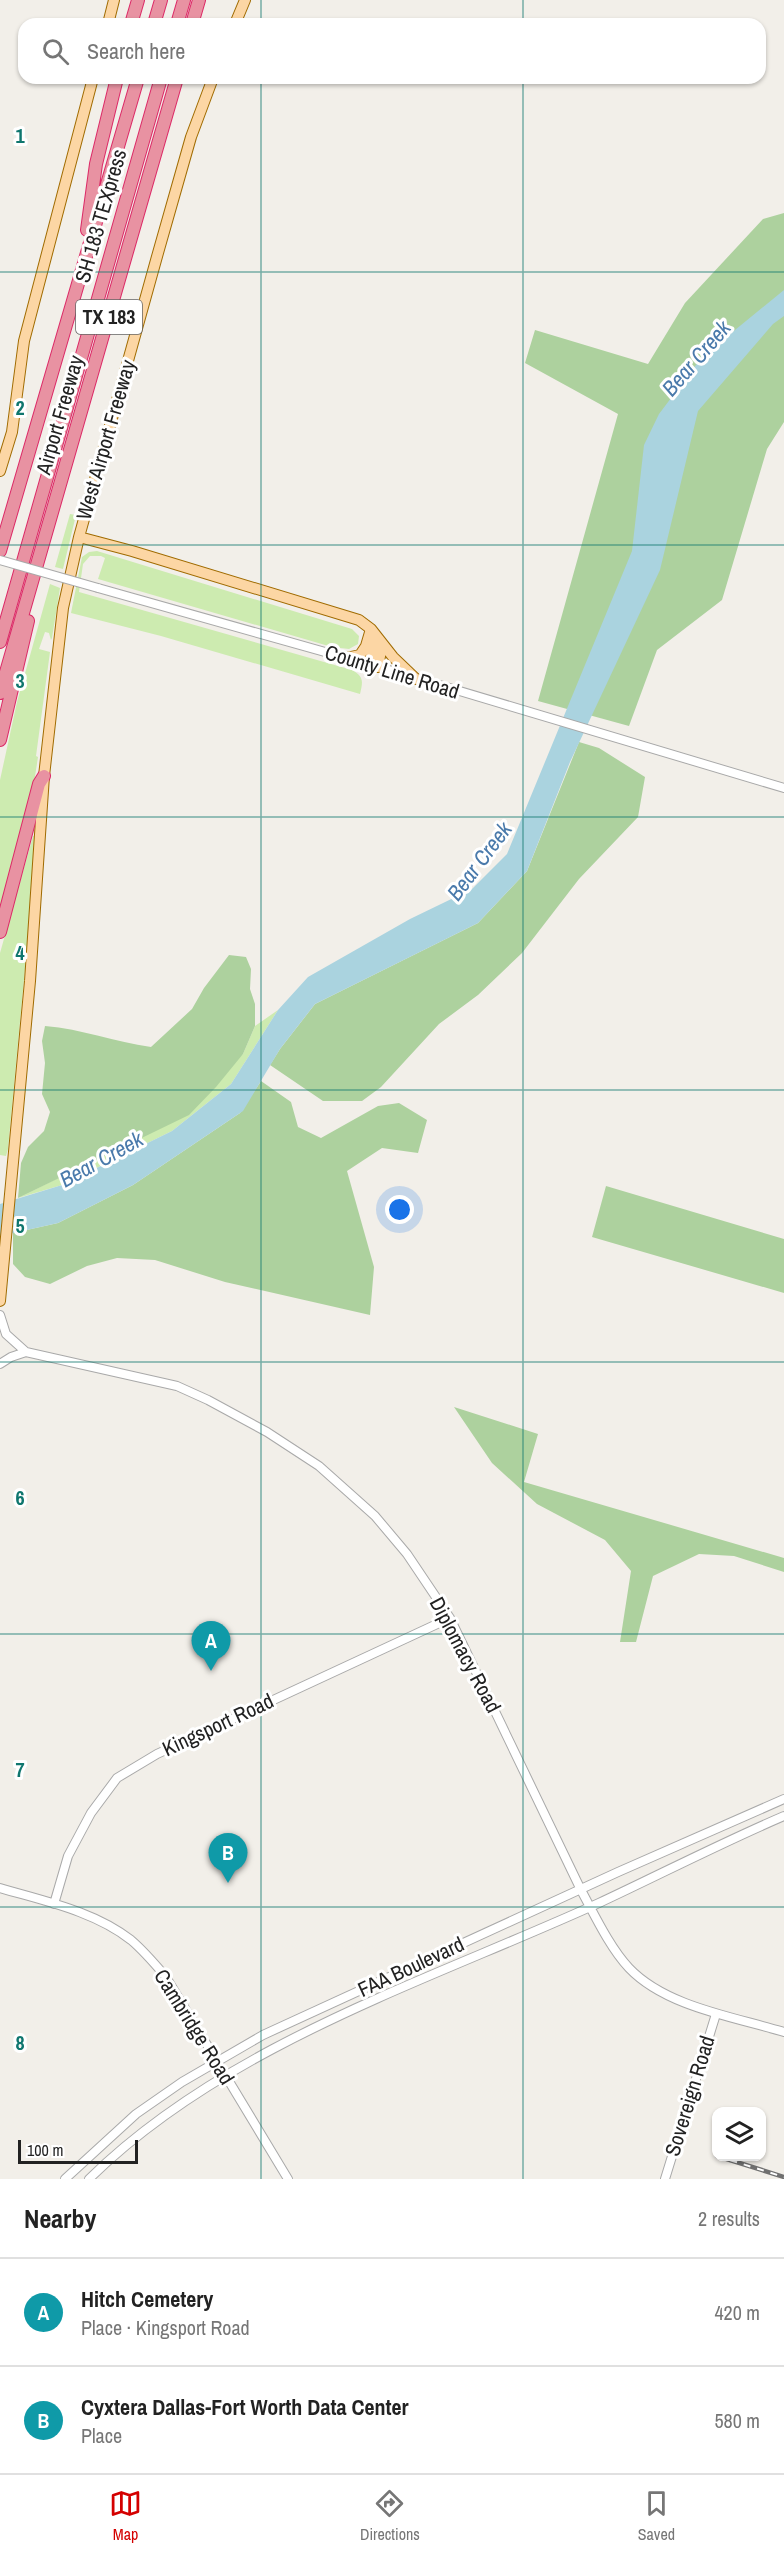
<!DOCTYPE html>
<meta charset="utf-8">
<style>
:root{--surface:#fff;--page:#f2f2f2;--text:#222;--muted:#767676;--line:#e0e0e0;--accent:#d40000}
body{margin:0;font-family:"Archivo Narrow",sans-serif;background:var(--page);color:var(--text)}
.controls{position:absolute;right:18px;bottom:18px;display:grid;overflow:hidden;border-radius:12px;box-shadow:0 2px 4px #0004}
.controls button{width:54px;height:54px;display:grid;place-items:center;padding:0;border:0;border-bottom:2px solid var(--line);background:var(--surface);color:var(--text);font:30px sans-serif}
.scale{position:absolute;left:18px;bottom:15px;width:120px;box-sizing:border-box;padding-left:6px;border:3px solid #222;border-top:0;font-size:16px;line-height:21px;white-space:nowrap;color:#222;-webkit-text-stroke:4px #fff;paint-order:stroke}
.you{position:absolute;left:400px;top:1210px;width:21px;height:21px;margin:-15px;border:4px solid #fff;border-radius:50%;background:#1a73e8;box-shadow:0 0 0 9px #1a73e833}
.badge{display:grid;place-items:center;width:39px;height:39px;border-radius:50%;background:var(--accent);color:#fff;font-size:20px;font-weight:700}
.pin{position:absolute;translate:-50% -50px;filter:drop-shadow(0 2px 3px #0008)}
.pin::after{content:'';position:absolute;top:32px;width:21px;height:18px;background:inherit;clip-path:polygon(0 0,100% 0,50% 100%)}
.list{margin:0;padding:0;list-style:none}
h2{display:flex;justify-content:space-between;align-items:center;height:78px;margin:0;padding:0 24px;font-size:26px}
h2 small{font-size:20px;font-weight:400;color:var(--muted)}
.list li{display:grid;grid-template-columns:39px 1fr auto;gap:18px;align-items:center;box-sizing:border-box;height:108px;padding:0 24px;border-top:2px solid var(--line)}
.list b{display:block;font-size:22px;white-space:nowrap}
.list p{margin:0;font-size:20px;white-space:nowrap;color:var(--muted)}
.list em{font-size:20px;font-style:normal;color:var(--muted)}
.icon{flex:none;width:33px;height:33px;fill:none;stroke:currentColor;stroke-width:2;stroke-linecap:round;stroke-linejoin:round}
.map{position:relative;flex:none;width:784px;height:2179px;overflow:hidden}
.search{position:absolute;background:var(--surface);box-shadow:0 2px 4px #0004;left:18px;right:18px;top:18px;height:66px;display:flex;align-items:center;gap:15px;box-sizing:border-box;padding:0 21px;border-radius:18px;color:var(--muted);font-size:22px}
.sheet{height:294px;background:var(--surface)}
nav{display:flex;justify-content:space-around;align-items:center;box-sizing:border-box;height:84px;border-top:2px solid var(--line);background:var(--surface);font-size:16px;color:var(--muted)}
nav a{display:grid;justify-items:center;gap:3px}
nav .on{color:var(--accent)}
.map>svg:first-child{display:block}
.grass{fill:#cdebb0}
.forest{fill:#add19e}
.water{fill:#aad3df}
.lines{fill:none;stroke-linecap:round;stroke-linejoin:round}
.minor-casing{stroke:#a9a9a9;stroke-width:10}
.major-casing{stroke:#a06b00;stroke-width:12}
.highway-casing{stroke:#dc2a67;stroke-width:14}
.minor{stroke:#fff;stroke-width:8}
.major{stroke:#fcd6a4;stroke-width:10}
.highway{stroke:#e892a2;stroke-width:12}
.rail-casing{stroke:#707070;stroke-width:4.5}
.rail{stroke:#fff;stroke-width:2;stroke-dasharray:7;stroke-linecap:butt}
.minor-bridge-casing{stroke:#a9a9a9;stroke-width:10;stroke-linecap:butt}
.minor-bridge{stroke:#fff;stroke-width:8}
.grid{fill:none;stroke:#0f766e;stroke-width:1.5;stroke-opacity:0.55}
.labels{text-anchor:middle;stroke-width:6;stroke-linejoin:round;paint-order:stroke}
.shield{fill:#fff;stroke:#646464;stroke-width:1.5}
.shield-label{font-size:20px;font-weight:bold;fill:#222}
.street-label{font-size:21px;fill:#222;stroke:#fff}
.water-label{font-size:22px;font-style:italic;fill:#4a7aab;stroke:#fff}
.grid-label{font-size:20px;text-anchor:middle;font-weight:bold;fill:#0f766e;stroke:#fff;stroke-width:6;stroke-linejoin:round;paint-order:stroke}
</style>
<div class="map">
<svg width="784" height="2179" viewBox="0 0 784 2179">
<rect width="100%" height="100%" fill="#f2efe9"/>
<path class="grass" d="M70 514 76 515 63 569 55 567Z
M97 551 352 629 359 636 358 644 349 649 332 647 98 579 105 558 101 556H90L83 564 79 592 352 670C364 677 363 681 360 694L161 636 71 613 82 557 89 552Z
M50 584 60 588 52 638 51 640 49 633 45 632 39 649 50 652 36 756 38 757 34 783 0 913V780L17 702Z
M33 836H36L37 842 8 1149 6 1156 0 1155V953Z
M278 1010 231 1084 172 1131 62 1185 18 1198 144 1135 243 1054 255 1026Z"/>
<path class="forest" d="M784 213V422L767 449 722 600 657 650 629 726 538 701 618 414 525 363 535 330 648 364 685 303 763 219Z
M579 742 599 748 645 777 638 817 579 879 522 953 478 995 439 1024 381 1087 362 1101H323L270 1065 280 1049 315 1004 478 923 527 871Z
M229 955 246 957 251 969 250 989 255 1004V1026L243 1054 216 1087 189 1115 18 1198 21 1163 28 1147 44 1131 50 1112 42 1094 45 1063 42 1041 45 1026C82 1029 115 1042 151 1047L192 1009 204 988Z
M261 1081 291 1102 298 1127 321 1138 378 1106 399 1103 427 1120 418 1153 382 1148 347 1171 374 1267 370 1315 225 1282 155 1260 117 1258 87 1266 50 1284 25 1277 13 1264V1233L58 1223 133 1185 240 1113Z
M606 1186 784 1239V1293L592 1237Z
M454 1407 538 1434 524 1482 784 1558V1572L734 1556 699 1554 653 1576 636 1642H620L631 1571 605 1540 537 1504 492 1463Z"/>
<path class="water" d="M784 290V316L773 324 698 411 660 570 570 762 527 871 478 923 315 1004 280 1049 243 1111 133 1185 58 1223 0 1236V1204L62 1185 172 1131 231 1084 278 1010 308 977 410 919 472 889 507 854 632 551 644 445 659 414 702 357Z"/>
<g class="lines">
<defs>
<path id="minor" d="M98 588 396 672 784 788
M0 1315 6 1334 26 1352 177 1386 208 1400 267 1432 319 1466 375 1516 407 1554 450 1618 581 1890C594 1914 610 1948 629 1968 666 2007 735 2017 784 2032
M0 1364 11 1357 26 1352
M0 1888C44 1901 94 1911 131 1940 144 1951 155 1964 166 1977L288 2179
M54 1904 68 1856 91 1813 117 1778 157 1754 450 1618
M65 2179 136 2114 182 2082 263 2035 618 1872 784 1799
M89 2179C226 2044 428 1981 599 1903 661 1874 721 1843 784 1816
M665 2179 716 2014"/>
<path id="major" d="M108 24 114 0
M235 24 245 0
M0 471 12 432 24 341 93 78
M79 537 132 551 359 620 371 629 393 657 416 679
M378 639 382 645 378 667
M346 658 360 655 366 646 371 629
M369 665 374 644 372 632
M0 1301 30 981 44 776 63 608 79 537 158 253 191 137 213 78"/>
<path id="highway" d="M131 24 138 0
M154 24 161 0
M177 24 184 0
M192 24 199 0
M87 230 96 164 117 78
M0 551 138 78
M0 642 161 78
M0 693 177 78
M0 740 28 621
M0 932 39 784 44 776"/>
</defs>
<use href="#minor" class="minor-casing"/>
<use href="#major" class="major-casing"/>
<use href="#highway" class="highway-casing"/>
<use href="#minor" class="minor"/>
<use href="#major" class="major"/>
<use href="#highway" class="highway"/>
<defs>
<path id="rail" d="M717 2156 784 2177"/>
</defs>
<use href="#rail" class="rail-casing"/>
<use href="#rail" class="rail"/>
<defs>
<path id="minor-bridge" d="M0 560 98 588"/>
</defs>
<use href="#minor-bridge" class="minor-bridge-casing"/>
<use href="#minor-bridge" class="minor-bridge"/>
</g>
<path class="grid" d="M261 0V24M523 0V24M261 78V2179M523 78V2179M0 272H784M0 545H784M0 817H784M0 1090H784M0 1362H784M0 1634H784M0 1907H784"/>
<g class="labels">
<rect class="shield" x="76" y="300" width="66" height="34" rx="4.5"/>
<g class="shield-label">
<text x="109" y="324">TX 183</text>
</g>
<g class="street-label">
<text transform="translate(101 216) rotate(-74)" y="7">SH 183 TEXpress</text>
<text transform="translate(60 415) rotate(-74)" y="7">Airport Freeway</text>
<text transform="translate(106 440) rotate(-74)" y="7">West Airport Freeway</text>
<text transform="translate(392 672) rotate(17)" y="7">County Line Road</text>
<text transform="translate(465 1655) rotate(62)" y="7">Diplomacy Road</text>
<text transform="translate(218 1725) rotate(-25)" y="7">Kingsport Road</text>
<text transform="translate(411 1967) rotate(-25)" y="7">FAA Boulevard</text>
<text transform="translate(194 2027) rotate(58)" y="7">Cambridge Road</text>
<text transform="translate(690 2096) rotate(-73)" y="7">Sovereign Road</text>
</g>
<g class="water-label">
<text transform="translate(696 358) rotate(-49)" y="8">Bear Creek</text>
<text transform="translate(479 861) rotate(-53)" y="8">Bear Creek</text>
<text transform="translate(101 1159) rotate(-29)" y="8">Bear Creek</text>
</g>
</g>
<g class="grid-label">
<text x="20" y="143">1</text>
<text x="20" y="415">2</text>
<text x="20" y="688">3</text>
<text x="20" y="960">4</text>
<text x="20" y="1233">5</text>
<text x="20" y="1505">6</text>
<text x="20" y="1777">7</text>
<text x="20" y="2050">8</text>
</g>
</svg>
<div class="controls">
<button><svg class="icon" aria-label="layers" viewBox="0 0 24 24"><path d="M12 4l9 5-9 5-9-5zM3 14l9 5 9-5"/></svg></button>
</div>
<div class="scale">100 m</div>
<div class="you"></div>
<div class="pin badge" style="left:211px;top:1671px;background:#0f9aa8">A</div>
<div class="pin badge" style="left:228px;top:1883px;background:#0f9aa8">B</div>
<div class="search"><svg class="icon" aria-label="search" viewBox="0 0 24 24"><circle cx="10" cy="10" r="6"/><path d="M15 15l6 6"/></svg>Search here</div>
</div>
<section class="sheet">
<h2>Nearby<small>2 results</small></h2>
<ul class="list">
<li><span class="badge" style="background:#0f9aa8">A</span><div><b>Hitch Cemetery</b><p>Place · Kingsport Road</p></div><em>420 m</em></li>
<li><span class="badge" style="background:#0f9aa8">B</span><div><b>Cyxtera Dallas-Fort Worth Data Center</b><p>Place</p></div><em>580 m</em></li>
</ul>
</section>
<nav>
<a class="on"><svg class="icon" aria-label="map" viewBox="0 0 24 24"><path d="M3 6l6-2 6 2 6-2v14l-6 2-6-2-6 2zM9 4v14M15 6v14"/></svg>Map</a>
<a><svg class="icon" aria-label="directions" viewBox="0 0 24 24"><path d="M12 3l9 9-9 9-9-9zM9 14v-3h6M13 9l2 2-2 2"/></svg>Directions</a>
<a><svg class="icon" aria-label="saved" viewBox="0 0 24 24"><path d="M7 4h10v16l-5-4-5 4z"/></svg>Saved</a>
</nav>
